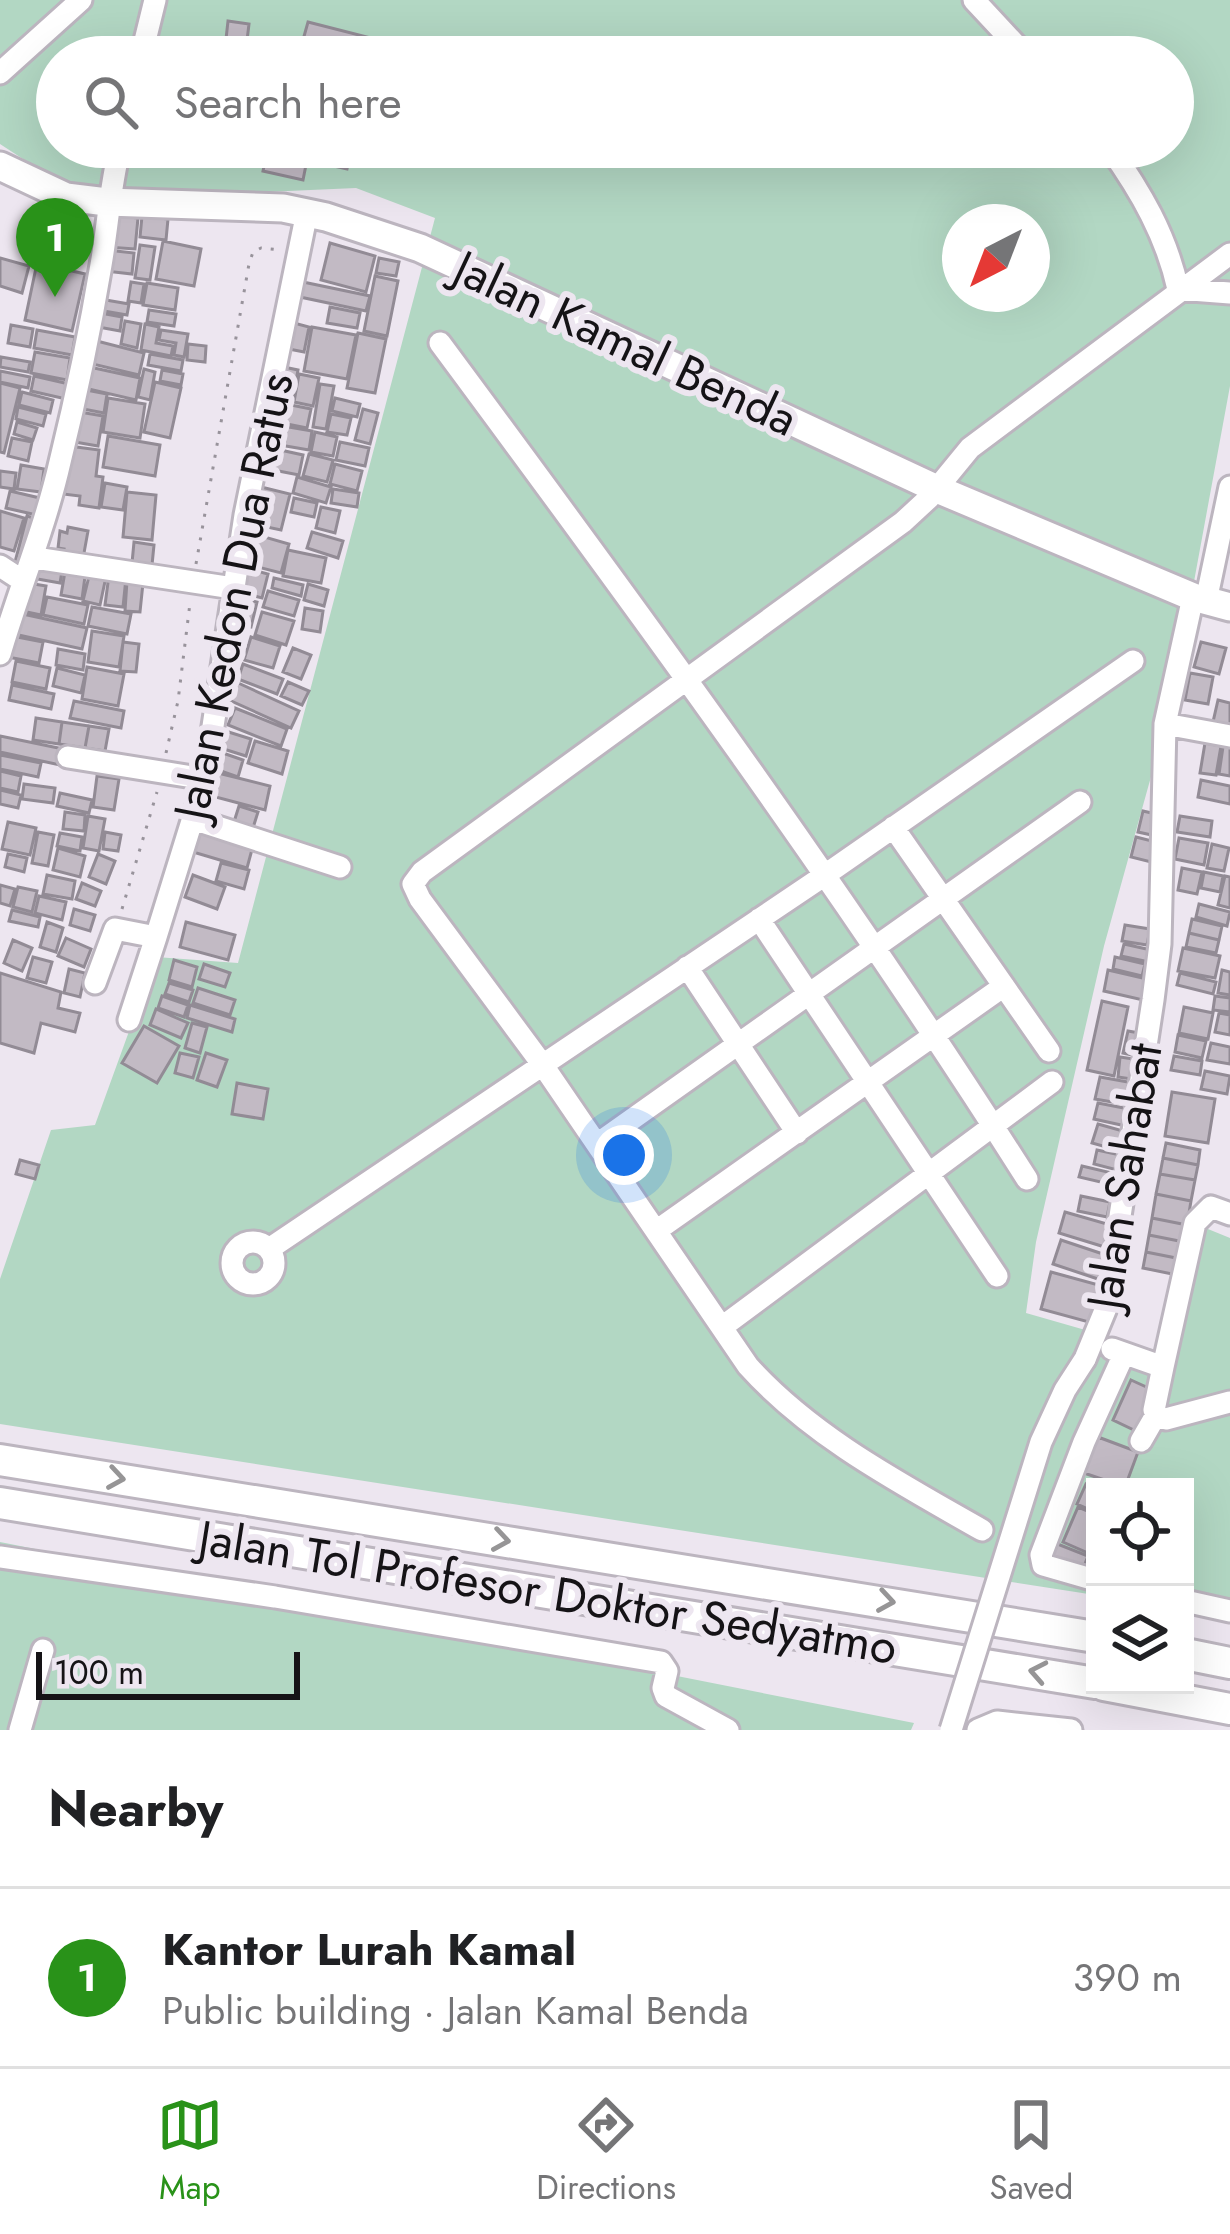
<!DOCTYPE html>
<meta charset="utf-8">
<style>
:root{--surface:#fff;--page:#f2f2f2;--text:#202124;--muted:#757577;--line:#e0e0e0;--accent:#299219}
body{margin:0;font-family:Jost,sans-serif;background:var(--page);color:var(--text)}
.controls{position:absolute;right:36px;bottom:36px;display:grid;overflow:hidden;border-radius:0px;box-shadow:0 12px 48px #0002}
.controls button{width:108px;height:108px;display:grid;place-items:center;padding:0;border:0;border-bottom:3px solid var(--line);background:var(--surface);color:var(--text);font:60px sans-serif}
.compass{position:absolute;left:942px;top:204px;width:108px;height:108px;border-radius:50%;background:var(--surface);box-shadow:0 12px 48px #0002;rotate:222deg}
.scale{position:absolute;left:36px;bottom:30px;width:264px;box-sizing:border-box;padding-left:12px;border:6px solid #151316;border-top:0;font-size:33px;line-height:42px;white-space:nowrap;color:#151316;-webkit-text-stroke:9px #ede6f0;paint-order:stroke}
.you{position:absolute;left:624px;top:1155px;width:42px;height:42px;margin:-30px;border:9px solid #fff;border-radius:50%;background:#1a73e8;box-shadow:0 0 0 18px #1a73e833}
.badge{display:grid;place-items:center;width:78px;height:78px;border-radius:50%;background:var(--accent);color:#fff;font-size:39px;font-weight:700}
.pin{position:absolute;translate:-50% -99px;filter:drop-shadow(0 3px 6px #0008)}
.pin::after{content:'';position:absolute;top:63px;width:42px;height:36px;background:inherit;clip-path:polygon(0 0,100% 0,50% 100%)}
.list{margin:0;padding:0;list-style:none}
h2{display:flex;justify-content:space-between;align-items:center;height:156px;margin:0;padding:0 48px;font-size:51px}
h2 small{font-size:39px;font-weight:400;color:var(--muted)}
.list li{display:grid;grid-template-columns:78px 1fr auto;gap:36px;align-items:center;box-sizing:border-box;height:180px;padding:0 48px;border-top:3px solid var(--line)}
.list b{display:block;font-size:45px;white-space:nowrap}
.list p{margin:0;font-size:39px;white-space:nowrap;color:var(--muted)}
.list em{font-size:39px;font-style:normal;color:var(--muted)}
.icon{flex:none;width:66px;height:66px;fill:none;stroke:currentColor;stroke-width:2;stroke-linecap:round;stroke-linejoin:round}
.map{position:relative;flex:none;width:1230px;height:1730px;overflow:hidden}
.search{position:absolute;background:var(--surface);box-shadow:0 12px 48px #0002;left:36px;right:36px;top:36px;height:132px;display:flex;align-items:center;gap:30px;box-sizing:border-box;padding:0 42px;border-radius:66px;color:var(--muted);font-size:45px}
.sheet{height:336px;background:var(--surface)}
nav{display:flex;justify-content:space-around;align-items:center;box-sizing:border-box;height:168px;border-top:3px solid var(--line);background:var(--surface);font-size:33px;color:var(--muted)}
nav a{display:grid;justify-items:center;gap:6px}
nav .on{color:var(--accent)}
.map>svg:first-child{display:block}
.green{fill:#b2d7c3;fill-rule:evenodd}
.building{fill:#c2bac4;stroke:#928b95;stroke-width:3}
.lines{fill:none;stroke-linecap:round;stroke-linejoin:round}
.minor-casing{stroke:#bcb5bf;stroke-width:27}
.major-casing{stroke:#bcb5bf;stroke-width:33}
.highway-casing{stroke:#bcb5bf;stroke-width:36}
.path{stroke:#98939b;stroke-width:3;stroke-dasharray:3 9;stroke-linecap:butt}
.minor{stroke:#fff;stroke-width:21}
.major{stroke:#fff;stroke-width:27}
.highway{stroke:#fff;stroke-width:30}
.minor-bridge-casing{stroke:#bcb5bf;stroke-width:27;stroke-linecap:butt}
.minor-bridge{stroke:#fff;stroke-width:21}
.oneway{stroke:#969596}
.labels{text-anchor:middle;stroke-width:12;stroke-linejoin:round;paint-order:stroke}
.street-label{font-size:48px;fill:#151316;stroke:#ede6f0}
</style>
<div class="map">
<svg width="1230" height="1730" viewBox="0 0 1230 1730">
<rect width="100%" height="100%" fill="#ede6f0"/>
<path class="green" d="M0 0H1230V386L1172 701 1104 946 1036 1242 1026 1313 1155 1350 1203 1227 1230 1238V1616L1185 1609V1487H1095V1595L0 1424V1279L51 1130 95 1125 156 957 238 963 435 218 356 188 200 195 104 193 49 176 0 144ZM57 57H1173V147H57ZM960 222H1032V294H960Z
M0 1542 914 1723 911 1730H0Z"/>
<path class="building" d="M228 21 249 24 245 57H224Z
M308 22 371 38 366 57H337L301 47Z
M268 147H352L347 169 307 160 303 180 263 171Z
M110 215 138 218 135 249 107 247Z
M142 216 168 219 166 240 140 237Z
M163 241 201 249 194 286 156 279Z
M330 243 375 256 366 292 321 280Z
M140 245 155 247 150 280 135 278Z
M107 250 134 253 132 274 105 271Z
M0 258 29 266 22 293 0 286Z
M379 258 399 262 396 276 376 273Z
M37 263 85 274 72 331 25 320Z
M375 276 398 281 387 336 364 331Z
M131 282 144 284 141 303 128 301Z
M303 282 370 296 366 311 300 297Z
M147 283 178 288 175 310 143 305Z
M100 299 129 304 127 315 98 310Z
M330 307 360 313 357 328 327 323Z
M149 310 176 314 174 326 147 322Z
M95 312 122 317 120 331 93 326Z
M125 321 141 324 137 348 121 344Z
M294 323 309 327 304 352 289 349Z
M145 324 159 327 156 343 173 346 171 356 141 350Z
M11 325 33 329 30 347 8 343Z
M312 327 356 335 347 379 304 371Z
M37 330 75 337 72 355 34 348Z
M161 330 188 334 184 357 174 355 176 343 159 340Z
M358 333 386 339 375 393 347 388Z
M89 339 144 353 139 375 84 362Z
M188 344 206 346 205 362 187 360Z
M35 352 70 358 67 380 31 373Z
M150 354 183 360 181 371 148 365Z
M1 357 30 362 28 372 0 367Z
M85 366 140 378 136 400 80 387Z
M279 366 298 370 292 403 272 399Z
M144 369 155 372 150 400 138 397Z
M162 370 183 374 181 385 160 381Z
M0 371 30 377 28 388 0 382Z
M299 374 319 378 313 406 294 402Z
M34 376 69 384 66 399 31 391Z
M155 382 181 388 170 438 144 432Z
M0 383 20 388 4 453 0 452Z
M320 384 334 386 326 429 313 427Z
M81 389 107 394 104 413 78 408Z
M22 392 53 400 50 413 19 405Z
M108 398 145 404 140 438 103 432Z
M335 398 360 404 357 417 332 411Z
M286 404 311 409 307 428 282 423Z
M18 407 46 414 43 426 16 419Z
M363 409 378 413 370 444 355 440Z
M74 411 103 416 98 446 69 441Z
M331 414 351 418 347 435 327 432Z
M17 422 37 428 33 440 14 434Z
M283 426 312 431 309 450 280 445Z
M315 432 337 437 333 456 311 452Z
M108 436 160 445 155 476 103 467Z
M12 438 32 442 28 461 8 456Z
M340 442 369 448 365 466 336 460Z
M69 446 99 450 96 476 103 477 99 508 79 505 80 496 63 494Z
M262 446 303 455 299 475 258 467Z
M309 454 333 460 327 482 303 476Z
M335 464 362 471 357 491 330 484Z
M21 465 44 469 41 492 17 489Z
M0 471 16 473 14 489 0 487Z
M297 477 331 487 326 503 293 493Z
M105 483 127 487 123 510 101 507Z
M257 486 290 494 281 530 248 523Z
M333 489 359 493 357 507 331 503Z
M10 491 44 499 41 516 6 508Z
M127 492 156 495 152 540 123 537Z
M294 498 317 503 314 517 291 512Z
M321 507 340 511 335 533 316 528Z
M0 511 24 518 14 551 0 547Z
M27 516 40 520 28 570 14 566Z
M68 527 88 531 82 564 62 560 64 549 58 548 60 531 67 533Z
M247 532 289 544 281 573 239 562Z
M312 532 343 541 338 558 307 548Z
M134 542 154 545 152 565 132 563Z
M288 550 326 558 321 583 283 576Z
M35 560 63 565 60 583 32 578Z
M66 566 86 569 82 599 61 595Z
M242 567 268 574 262 598 236 591Z
M91 568 107 572 100 605 83 601Z
M109 575 126 578 123 607 105 605Z
M274 578 303 585 301 596 272 588Z
M127 581 143 583 140 612 125 611Z
M28 583 46 586 41 615 22 611Z
M308 584 328 590 324 606 304 600Z
M268 591 299 600 294 616 263 607Z
M47 597 88 605 84 624 43 615Z
M236 597 257 602 251 627 230 622Z
M92 607 131 614 127 634 88 626Z
M305 608 323 611 320 632 302 629Z
M262 612 294 621 286 645 255 635Z
M18 613 87 628 82 649 14 634Z
M92 631 124 636 119 667 88 662Z
M12 636 43 642 39 663 8 657Z
M251 637 280 646 273 668 244 660Z
M123 642 139 644 136 672 120 671Z
M1201 642 1226 648 1219 674 1194 667Z
M293 648 311 655 301 679 283 672Z
M58 649 85 654 83 670 56 665Z
M16 661 50 668 46 689 12 682Z
M243 664 283 679 277 694 238 679Z
M87 667 124 674 118 706 82 699Z
M57 668 85 675 81 693 53 686Z
M1190 673 1213 677 1208 704 1185 700Z
M236 682 299 711 291 728 229 700Z
M288 682 309 691 302 705 281 696Z
M12 685 54 694 51 709 9 700Z
M1218 700 1230 703V726L1213 722Z
M74 701 124 711 121 728 70 718Z
M235 708 287 729 281 746 228 725Z
M36 718 62 722 59 744 33 740Z
M62 722 89 726 85 748 59 744Z
M89 726 109 729 105 751 85 748Z
M219 729 251 739 246 756 214 746Z
M0 736 63 749 60 765 0 752Z
M1224 740 1230 741V776L1219 774Z
M255 741 288 751 282 774 248 763Z
M1205 743 1221 746 1216 775 1200 773Z
M220 752 243 760 238 777 215 769Z
M0 755 41 763 38 777 0 769Z
M0 771 21 776 18 792 0 788Z
M214 772 270 786 265 810 208 795Z
M97 776 119 779 114 810 93 807Z
M1201 780 1230 786V804L1198 797Z
M24 784 55 788 53 803 22 799Z
M0 790 21 795 18 808 0 804Z
M60 793 92 800 89 813 57 806Z
M239 806 258 812 252 831 233 825Z
M1143 811 1160 815 1156 836 1138 832Z
M65 812 85 815 84 831 63 829Z
M88 816 105 819 99 851 83 848Z
M1180 816 1212 821 1210 837 1177 832Z
M8 822 36 828 30 855 2 849Z
M201 827 254 842 247 868 193 852Z
M38 832 54 835 48 866 32 863Z
M105 832 121 835 118 851 103 849Z
M60 833 82 837 80 851 57 846Z
M1136 837 1156 842 1151 862 1131 857Z
M1179 838 1208 843 1204 865 1175 859Z
M1212 844 1229 848 1224 871 1207 868Z
M58 848 85 856 80 877 53 870Z
M8 854 27 858 24 872 5 867Z
M98 854 115 861 106 884 89 877Z
M221 863 249 870 244 889 216 881Z
M1182 868 1202 872 1197 894 1178 890Z
M1204 872 1223 876 1220 892 1201 888Z
M47 875 75 881 72 899 43 894Z
M193 875 225 887 217 909 185 897Z
M1225 876 1230 877V908L1218 905Z
M82 883 101 891 95 906 76 899Z
M0 885 15 889 10 906 0 903Z
M18 887 37 891 32 912 13 907Z
M39 896 66 902 62 920 35 913Z
M1199 904 1230 912 1227 926 1196 917Z
M74 909 95 915 90 931 70 925Z
M12 910 40 917 38 927 9 921Z
M1192 919 1222 926 1219 940 1189 933Z
M47 922 63 928 56 952 40 947Z
M186 922 235 935 228 960 180 947Z
M1125 925 1150 929 1147 945 1122 941Z
M1189 933 1219 940 1216 953 1186 947Z
M66 938 91 949 84 967 58 956Z
M13 940 32 948 22 971 4 963Z
M1124 944 1151 950 1149 962 1121 956Z
M1183 948 1220 956 1215 978 1178 971Z
M33 957 52 962 46 983 27 978Z
M1115 957 1145 964 1142 976 1113 969Z
M174 960 197 967 192 987 169 980Z
M204 964 230 973 225 987 199 979Z
M69 969 85 973 80 997 64 993Z
M1108 970 1147 979 1143 1000 1104 991Z
M1222 970 1230 972V995L1218 993Z
M0 973 61 992 58 1008 80 1013 75 1032 41 1023 34 1053 0 1043Z
M1180 973 1216 982 1213 994 1177 985Z
M169 983 193 990 189 1002 165 994Z
M198 988 235 1000 230 1015 193 1003Z
M162 996 188 1005 184 1017 158 1008Z
M1215 996 1230 998V1012L1213 1010Z
M1102 1001 1128 1007 1114 1076 1087 1070Z
M190 1005 235 1019 232 1032 187 1018Z
M1184 1007 1213 1013 1208 1039 1179 1033Z
M156 1009 188 1023 181 1038 150 1025Z
M1219 1013 1230 1015V1035L1215 1032Z
M192 1023 207 1027 200 1053 185 1048Z
M144 1026 179 1046 157 1083 122 1063Z
M1128 1031 1145 1034 1141 1057 1123 1053Z
M1178 1035 1206 1041 1202 1058 1175 1052Z
M1211 1043 1230 1047V1064L1207 1060Z
M180 1053 199 1057 193 1078 175 1073Z
M206 1053 227 1060 217 1087 197 1080Z
M1174 1056 1202 1061 1200 1075 1171 1070Z
M1120 1057 1140 1060 1138 1080 1118 1077Z
M1205 1071 1230 1076 1227 1094 1201 1089Z
M1100 1077 1139 1084 1135 1106 1095 1099Z
M237 1083 268 1089 263 1119 232 1114Z
M1172 1092 1215 1099 1208 1143 1165 1136Z
M1098 1103 1134 1110 1130 1127 1094 1119Z
M1098 1124 1130 1133 1124 1152 1092 1143Z
M1166 1143 1200 1150 1198 1165 1163 1158Z
M1097 1150 1125 1156 1121 1171 1094 1164Z
M1163 1158 1198 1165 1195 1180 1160 1174Z
M20 1160 39 1165 35 1179 16 1174Z
M1082 1166 1112 1173 1109 1184 1079 1177Z
M1160 1174 1195 1180 1191 1201 1156 1194Z
M1156 1194 1191 1201 1187 1225 1152 1218Z
M1081 1196 1110 1202 1107 1217 1078 1211Z
M1065 1212 1114 1226 1108 1248 1059 1233Z
M1152 1218 1187 1225 1184 1242 1149 1235Z
M1149 1235 1184 1242 1181 1259 1146 1252Z
M1061 1240 1109 1256 1101 1280 1053 1264Z
M1146 1252 1181 1259 1177 1275 1143 1268Z
M1051 1272 1106 1287 1096 1324 1041 1309Z
M1131 1380 1155 1391 1136 1431 1113 1420Z
M1098 1437 1138 1452 1125 1487 1084 1473Z
M1086 1484 1095 1488V1512L1077 1504Z
M1078 1507 1095 1514V1556L1063 1542Z
M1055 1543 1088 1556 1081 1574 1048 1561Z"/>
<g class="lines">
<defs>
<path id="minor" d="M974 0 1027 57
M141 57 155 0
M0 73 81 0
M1109 147C1141 192 1166 235 1178 289
M1178 289 1230 293
M440 343C643 617 844 891 1027 1179
M35 558 233 588
M0 566 23 581
M1206 601 1230 487
M0 654C19 589 45 528 60 462 76 397 90 331 101 265 108 225 110 186 120 147
M1165 724 1230 736
M68 757 205 779
M193 819 340 867
M893 827 1049 1051
M759 919 997 1276
M687 967 797 1133
M95 983 115 929 156 937 205 779 245 515 307 212
M129 1020 156 937
M597 1144 1080 802
M656 1231 1004 986
M232 1263a21 21 0 1 1 42 0a21 21 0 1 1-42 0Z
M269 1249 825 875 1133 661
M722 1327 1052 1082
M1112 1349 1163 1367 1195 1223 1211 1207 1230 1214
M1085 1359 1106 1308 1153 1000 1160 944 1165 724 1193 597
M1163 1367 1154 1410 1159 1417 1166 1419 1230 1402
M1141 1441 1156 1415
M982 1530C900 1483 812 1437 748 1366L542 1064 420 899 413 884 422 872 903 522 929 498 970 448 1230 254
M0 1557 275 1597 661 1662 667 1671 663 1688 666 1696 728 1730
M1095 1580 1043 1565 1041 1555 1084 1442 1124 1354
M1185 1601 1230 1611
M20 1730 43 1650
M978 1730 997 1722 1071 1730"/>
<path id="major" d="M0 166 66 197 107 202 283 208 326 217 420 248 937 489 1193 597 1230 607"/>
<path id="highway" d="M0 1460 1095 1637
M0 1503 1095 1683
M1185 1654 1230 1663
M1104 1685 1230 1709"/>
</defs>
<use href="#minor" class="minor-casing"/>
<use href="#major" class="major-casing"/>
<use href="#highway" class="highway-casing"/>
<path class="path" d="M196 564 249 264 253 252 261 248 280 250
M166 753 178 701 190 603
M122 909 157 792"/>
<use href="#minor" class="minor"/>
<use href="#major" class="major"/>
<use href="#highway" class="highway"/>
<defs>
<path id="minor-bridge" d="M951 1730 1041 1442 1065 1390 1085 1359"/>
</defs>
<use href="#minor-bridge" class="minor-bridge-casing"/>
<use href="#minor-bridge" class="minor-bridge"/>
</g>
<defs><path id="oneway-chevron" d="M-2-3.5L2.5 0L-2 3.5" fill="none" stroke-width="1.6" stroke-linecap="round" stroke-linejoin="round" transform="scale(3)"/></defs>
<g class="oneway">
<use href="#oneway-chevron" transform="translate(116 1478) rotate(9)"/>
<use href="#oneway-chevron" transform="translate(501 1540) rotate(9)"/>
<use href="#oneway-chevron" transform="translate(886 1601) rotate(9)"/>
<use href="#oneway-chevron" transform="translate(1038 1672) rotate(-169)"/>
</g>
<g class="labels">
<g class="street-label">
<text transform="translate(626 343) rotate(25)" y="17">Jalan Kamal Benda</text>
<text transform="translate(233 596) rotate(-79)" y="17">Jalan Kedon Dua Ratus</text>
<text transform="translate(1124 1176) rotate(-81)" y="17">Jalan Sahabat</text>
<text transform="translate(548 1592) rotate(9)" y="17">Jalan Tol Profesor Doktor Sedyatmo</text>
</g>
</g>
</svg>
<div class="controls">
<button><svg class="icon" aria-label="locate" viewBox="0 0 24 24"><circle cx="12" cy="12" r="6"/><path d="M12 2v4M12 18v4M2 12h4M18 12h4"/></svg></button>
<button><svg class="icon" aria-label="layers" viewBox="0 0 24 24"><path d="M12 4l9 5-9 5-9-5zM3 14l9 5 9-5"/></svg></button>
</div>
<svg class="compass" viewBox="-18 -18 36 36"><path d="M0-13l5 13h-10z" fill="#e53935"/><path d="M0 13l5-13h-10z" fill="#757577"/></svg>
<div class="scale">100 m</div>
<div class="you"></div>
<div class="pin badge" style="left:55px;top:297px">1</div>
<div class="search"><svg class="icon" aria-label="search" viewBox="0 0 24 24"><circle cx="10" cy="10" r="6"/><path d="M15 15l6 6"/></svg>Search here</div>
</div>
<section class="sheet">
<h2>Nearby<small></small></h2>
<ul class="list">
<li><span class="badge">1</span><div><b>Kantor Lurah Kamal</b><p>Public building · Jalan Kamal Benda</p></div><em>390 m</em></li>
</ul>
</section>
<nav>
<a class="on"><svg class="icon" aria-label="map" viewBox="0 0 24 24"><path d="M3 6l6-2 6 2 6-2v14l-6 2-6-2-6 2zM9 4v14M15 6v14"/></svg>Map</a>
<a><svg class="icon" aria-label="directions" viewBox="0 0 24 24"><path d="M12 3l9 9-9 9-9-9zM9 14v-3h6M13 9l2 2-2 2"/></svg>Directions</a>
<a><svg class="icon" aria-label="saved" viewBox="0 0 24 24"><path d="M7 4h10v16l-5-4-5 4z"/></svg>Saved</a>
</nav>
